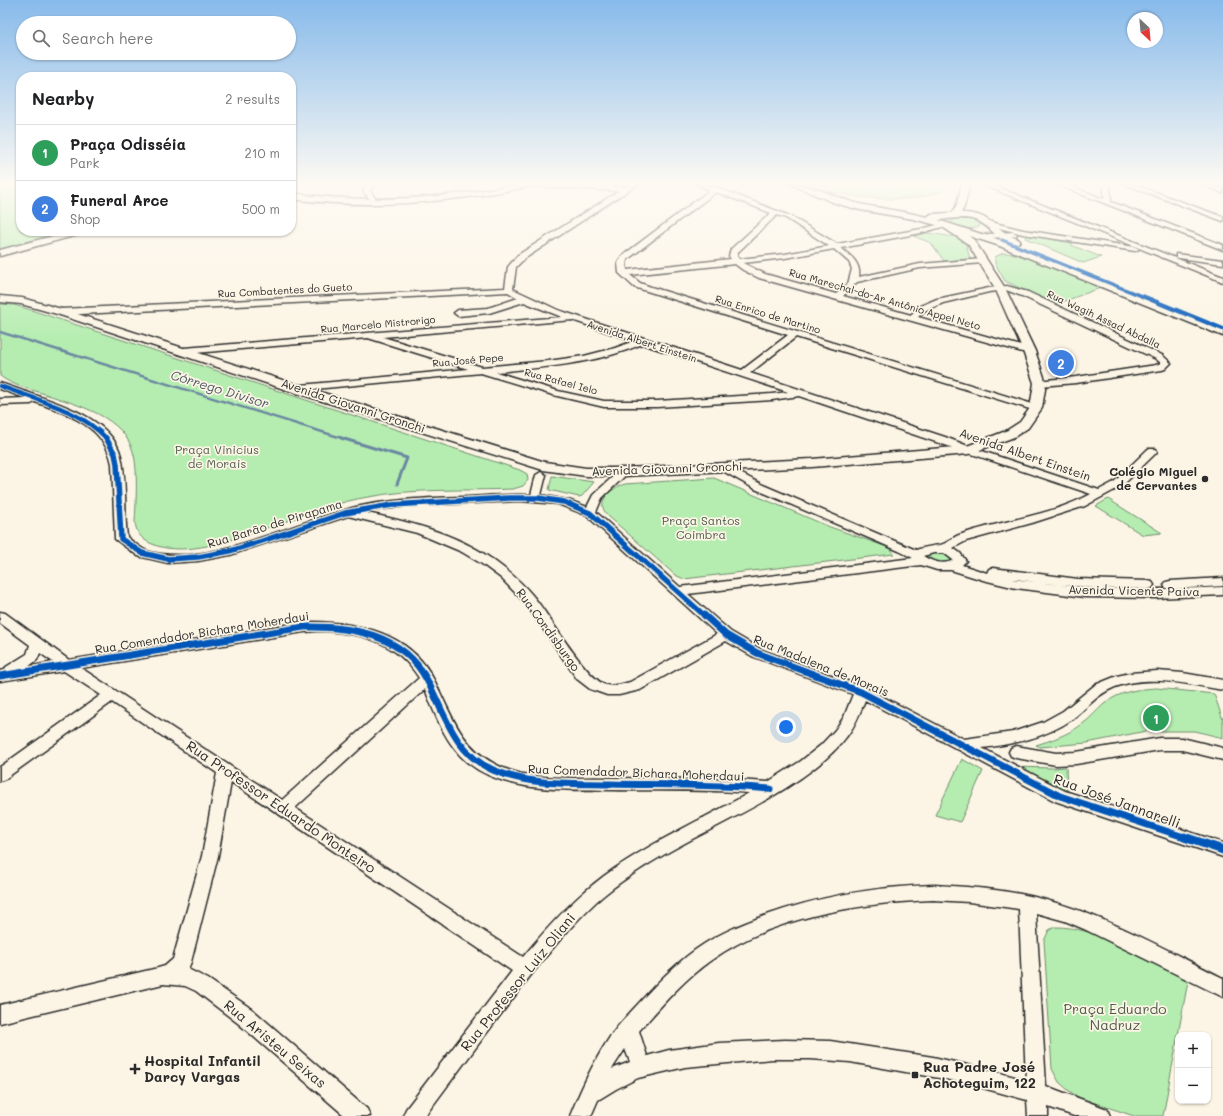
<!DOCTYPE html>
<meta charset="utf-8">
<style>
:root{--surface:#fff;--page:#f6f6f6;--text:#202124;--muted:#757577;--line:#e0e0e0;--accent:#111827}
body{margin:0;font-family:Mali,sans-serif;background:var(--page);color:var(--text)}
.controls{position:absolute;right:12px;bottom:12px;display:grid;overflow:hidden;border-radius:8px;box-shadow:0 1px 3px #0004}
.controls button{width:36px;height:36px;display:grid;place-items:center;padding:0;border:0;border-bottom:1px solid var(--line);background:var(--surface);color:var(--text);font:20px sans-serif}
.compass{position:absolute;left:1127px;top:12px;width:36px;height:36px;border-radius:50%;background:var(--surface);box-shadow:0 1px 3px #0004;rotate:154deg}
.you{position:absolute;left:786px;top:727px;width:14px;height:14px;margin:-10px;border:3px solid #fff;border-radius:50%;background:#1a73e8;box-shadow:0 0 0 6px #1a73e833}
.badge{display:grid;place-items:center;width:26px;height:26px;border-radius:50%;background:var(--accent);color:#fff;font-size:13px;font-weight:700}
.pin{position:absolute;translate:-50% -50%;border:2px solid #fff;box-shadow:0 1px 4px #0006}
.list{margin:0;padding:0;list-style:none}
h2{display:flex;justify-content:space-between;align-items:center;height:52px;margin:0;padding:0 16px;font-size:17px}
h2 small{font-size:13px;font-weight:400;color:var(--muted)}
.list li{display:grid;grid-template-columns:26px 1fr auto;gap:12px;align-items:center;box-sizing:border-box;height:56px;padding:0 16px;border-top:1px solid var(--line)}
.list b{display:block;font-size:15px;white-space:nowrap}
.list p{margin:0;font-size:13px;white-space:nowrap;color:var(--muted)}
.list em{font-size:13px;font-style:normal;color:var(--muted)}
.icon{flex:none;width:22px;height:22px;fill:none;stroke:currentColor;stroke-width:2;stroke-linecap:round;stroke-linejoin:round}
.map{position:relative;flex:none;width:1223px;height:1116px;overflow:hidden}
.search{position:absolute;background:var(--surface);box-shadow:0 1px 3px #0004;left:16px;top:16px;width:280px;height:44px;display:flex;align-items:center;gap:10px;box-sizing:border-box;padding:0 14px;border-radius:22px;color:var(--muted);font-size:15px}
.panel{position:absolute;background:var(--surface);box-shadow:0 1px 3px #0004;left:16px;top:72px;width:280px;height:164px;border-radius:16px}
.map>svg:first-child{display:block}
.green{fill:#b5edb0;stroke:#708c6e}
.lines{fill:none;stroke-linecap:round;stroke-linejoin:round}
.stream-far1{stroke:#6b87a1;stroke-width:2.5}
.stream{stroke:#6b87a1;stroke-width:3}
.minor-casing{stroke:#2b2b2b;stroke-width:3}
.major-casing{stroke:#2b2b2b;stroke-width:3}
.minor{fill:#fcf5e5;fill-rule:evenodd}
.major{fill:#fcf5e5;fill-rule:evenodd}
.cycleway-far4-casing{stroke:#fcf5e5;stroke-width:5}
.cycleway-far3-casing{stroke:#fcf5e5;stroke-width:6}
.cycleway-far2-casing{stroke:#fcf5e5;stroke-width:8}
.cycleway-far1-casing{stroke:#fcf5e5;stroke-width:10}
.cycleway-casing{stroke:#fcf5e5;stroke-width:12}
.cycleway-far4{stroke:#0057b8;stroke-width:3.5}
.cycleway-far3{stroke:#0057b8;stroke-width:4.5}
.cycleway-far2{stroke:#0057b8;stroke-width:5.5}
.cycleway-far1{stroke:#0057b8;stroke-width:7}
.cycleway{stroke:#0057b8;stroke-width:9}
.poi-dot{fill:#2b2b2b;stroke:#fcf5e5;stroke-width:1.5}
.labels{text-anchor:middle;stroke-width:3.5;stroke-linejoin:round;paint-order:stroke}
.far-street-label{font-size:10px;fill:#2b2b2b;stroke:#fcf5e5}
.street-label{font-size:12px;fill:#2b2b2b;stroke:#fcf5e5}
.park-label{font-size:12px;fill:#4e5c4c;stroke:#fcf5e5}
.poi-label{font-size:12px;font-weight:bold;fill:#2b2b2b;stroke:#fcf5e5;text-anchor:end}
.water-label{font-size:13px;font-style:italic;fill:#4b5966;stroke:#fcf5e5}
.near-street-label{font-size:14px;fill:#2b2b2b;stroke:#fcf5e5}
.near-park-label{font-size:14px;fill:#4e5c4c;stroke:#fcf5e5}
.near-poi-label{font-size:14px;font-weight:bold;fill:#2b2b2b;stroke:#fcf5e5;text-anchor:start}
</style>
<div class="map">
<svg width="1223" height="1116" viewBox="0 0 1223 1116">
<rect width="100%" height="100%" fill="#fcf5e5"/>
<filter id="ink" filterUnits="userSpaceOnUse"><feTurbulence type="fractalNoise" baseFrequency=".025" numOctaves="2"/><feDisplacementMap in="SourceGraphic" scale="8" xChannelSelector="R" yChannelSelector="G"/><feConvolveMatrix kernelMatrix="1 2 1 2 8 2 1 2 1" color-interpolation-filters="sRGB"/></filter>
<g filter="url(#ink)">
<path class="green" d="M0 184H21V231H78L0 251Z
M805 184H953C919 210 842 197 805 184Z
M957 218C965 218 975 218 980 225L979 227C970 230 959 229 951 223V221Z
M927 233 956 237 966 244 970 259 944 261 931 243 913 236Z
M1026 235 1073 243 1071 245 1101 257 1083 263 1025 238Z
M1003 253 1017 254 1028 257 1103 287 1054 305 1005 281 995 263V257Z
M0 304 14 305 31 310 520 470 527 474 528 480 523 486 513 489C465 491 415 488 368 497 343 501 317 510 293 519 254 531 188 562 150 543 141 539 136 532 135 522 136 504 138 472 134 455 125 416 77 405 45 394 30 389 13 386 0 376Z
M552 476 594 482 582 496 579 497 549 490Z
M714 478 830 527 890 548 894 554 684 579 675 575 607 515C595 501 611 488 625 484Z
M1108 499 1162 533 1143 535 1096 506Z
M942 551 953 560C947 566 930 564 925 557V554Z
M1157 688 1214 694 1223 720V738L1195 731H1146L1087 743 1040 747 1036 745C1052 740 1067 735 1081 725 1090 719 1096 711 1104 704 1120 691 1138 689 1157 688Z
M962 759 983 771 960 822 935 815Z
M1015 767 1052 768 1066 767 1067 791 1037 779Z
M1055 927C1097 926 1152 961 1188 981L1163 1116H1134L1080 1098 1069 1091 1059 1082 1052 1069 1044 941 1049 930Z"/>
<g class="lines">
<path class="stream-far1" d="M0 332 345 439"/>
<path class="stream" d="M341 438 407 458 397 484"/>
<defs>
<path id="minor" d="M291 184H295L291 188Z
M368 184H375L370 191 378 202 377 203H373L363 191Z
M531 184H573L625 187 630 184H638L524 259 516 267 513 289 558 310 742 370 788 335 634 287 619 273 618 263 622 256 710 190 696 184H705L718 188 790 216 837 244 921 229 945 223 949 225 921 233 841 248C851 256 861 263 859 277L920 264 983 259 987 261 983 263 920 268 857 282 843 296 911 315 918 307 937 299 989 288 1007 286 1028 292 1162 355 1171 363 1165 369 1162 370 1076 383 1040 386 1035 383 1037 381 1076 377 1156 365 1161 363 1156 359 1022 296 1006 290 989 292 943 303 924 311 918 317 1032 349 1033 351 1032 353H1026L759 278 743 270 735 264 630 275 640 283 651 287 1039 406 1041 408 1039 410H1033L796 337 750 373 945 437 973 448 1099 490 1114 482 1148 449H1156L1157 451 1156 453 1122 486 1085 506 1032 523 966 541 953 548 960 553 966 561 962 565 987 573 989 569 993 568 1078 579 1148 581 1152 582 1154 585 1152 588 1148 589 1078 587 1012 579H1016C1085 590 1153 591 1223 587V595L1155 598 1085 597 1016 588 983 580 951 570H937L921 565 688 594 731 632 762 650 866 688 964 739 1013 732 1043 722 1063 711 1095 685 1117 676 1130 673 1157 671 1183 673 1223 680V690C1188 684 1149 674 1115 687 1097 694 1086 709 1071 720 1045 738 1013 744 982 748L1065 791 1223 843V857L1055 801 865 700C860 713 855 726 847 736 810 785 727 819 674 849 647 864 620 881 597 901 573 923 552 949 531 975 495 1021 460 1069 425 1116H403L406 1109 512 971 231 782 218 856 191 962 188 969 208 979 253 1010 367 1109 370 1116H345L239 1024 196 991 185 986 163 984 0 1023V1005L158 968 165 966 173 959 202 856 217 773 112 702 5 779 0 781V767L101 695 64 671 0 681V671L5 670 6 667 27 654 30 645 0 623V612L5 613 69 660 304 622C354 621 410 631 434 680 451 713 460 746 495 764 528 782 572 777 609 778 651 778 694 779 736 780L768 782 801 761 821 745 835 730 844 717 853 694 752 656 726 641 640 690 619 695H607L590 689 577 679 526 604 501 578 482 564 462 552 417 533 348 516 230 555 198 561 168 563 138 556 115 539 112 464C105 426 68 414 35 402L31 404 0 405V399L25 398 0 389V383C10 386 19 390 29 393 60 404 112 419 121 456 127 482 124 511 127 537 133 542 140 548 147 551 209 570 299 518 361 506 395 499 430 498 464 497 486 496 508 494 531 495L536 475 541 472 546 475 541 495 568 500 587 507 593 495 620 470 624 469 629 472 602 498 596 512 680 587 913 558 899 551 755 489 721 470 720 468 721 466 725 465 763 485 916 550C925 547 932 546 940 545 947 544 953 537 959 535 1002 520 1050 516 1091 494L799 396 772 400 657 407H604L553 395 481 373 294 391 289 388 291 386 468 369 368 338 184 354 180 351 184 348 562 317 524 302 489 313 458 316 454 313 458 310 488 308 518 298 508 292 61 315 57 312 61 309 505 288 508 267 518 255 619 191 534 186ZM716 192 771 213 731 249 729 256 731 259 627 270 626 263 628 259ZM777 215 786 218 829 246 785 254 739 259 737 256 738 252ZM834 249 849 262 852 269 848 284 836 294 765 274 743 263 785 258ZM572 320 634 341 615 348 584 356 548 361 482 367 383 337ZM642 344 788 392 772 394 657 401H604L558 391 496 372C546 367 596 364 642 344ZM519 501 558 504 586 515 717 634 630 682C623 684 614 687 606 685 585 678 550 616 533 596 522 582 508 571 493 560 456 533 406 521 362 512L408 506ZM934 553H944L953 560C944 566 931 561 923 556ZM321 631C362 633 396 641 419 678L282 800 81 668 304 632ZM40 653 53 662 28 667 37 660ZM425 689C435 714 445 743 467 762 507 794 565 789 613 790 658 791 704 789 749 793 700 821 649 843 604 876 573 899 547 928 523 957L295 808Z
M981 184H990L1223 277V282Z
M1056 184H1065L1104 199V184H1110L1111 202 1223 245V250Z
M1124 184H1133L1223 217V221Z
M1201 184H1210L1223 189V193Z
M983 220 1023 230 1135 247 1139 249 1135 251 1023 234 983 224Z
M1013 232 1017 234 1016 236 978 239 974 237 978 235Z
M1176 254 1223 260V264L1179 258H1176Z
M1223 578V586L1170 589 1166 588 1164 585 1166 582 1170 581Z
M1160 738H1182L1223 748V760L1182 750H1160L1076 764 1056 765 1016 758 1011 756 1009 752 1011 748 1016 746 1056 753 1076 752Z
M933 885C973 887 1014 890 1053 902 1112 919 1168 951 1223 978V997L1084 929 1065 921 1036 913 1046 1086 1107 1109 1110 1116H1074L1048 1107V1116H1028L1027 1100 961 1082 850 1062 811 1059H772L685 1067 638 1078 616 1089 598 1100 591 1116H570C580 1091 592 1065 606 1043 615 1028 627 1016 639 1003 658 982 679 960 704 944 722 932 743 924 764 916 820 896 873 887 933 885ZM933 900 969 902 1019 909 1026 1080 989 1070 933 1057 830 1041 785 1040 719 1043 669 1050 647 1056 639 1031C661 1006 683 980 710 961 770 917 860 903 933 900ZM625 1049 630 1062 612 1069Z"/>
<path id="major" d="M519 184H537L533 186C451 202 374 210 291 199V193C368 204 443 199 519 184Z
M790 184C814 184 837 199 860 204 882 209 905 211 927 217L931 214 952 213 956 207 962 184H970L964 207 961 213C990 212 994 230 1018 239L1020 241 1018 243C1001 247 990 224 975 220 964 216 950 219 938 220L1003 241 1223 329V336L997 245 969 236 974 240 1005 288 1035 351 1046 383 1042 408 1028 428 1014 437 969 454 812 467 624 476H586L543 470 290 391 57 314 21 304 0 302V296L22 298 65 310 298 385 545 462 586 468H624L812 459 967 446 1006 431 1020 422 1030 408 1034 383 1023 351 995 288 968 244 941 226 913 219 860 210 835 203Z
M72 231H87L85 233 0 256V250Z"/>
</defs>
<use href="#minor" class="minor-casing"/>
<use href="#major" class="major-casing"/>
<use href="#minor" class="minor"/>
<use href="#major" class="major"/>
<defs>
<path id="cycleway-far4" d="M1002 240 1144 297"/>
<path id="cycleway-far3" d="M1142 296 1223 329
M0 386C37 400 79 409 107 439"/>
<path id="cycleway-far2" d="M106 438 115 454 117 464 121 539 142 553 168 559 198 557 230 551 262 541 345 513 392 505 509 498H538L564 502 590 513 705 616"/>
<path id="cycleway-far1" d="M704 615 726 635 757 653 861 692 1060 796 1187 838
M0 676 304 627C351 626 403 634 427 680 445 714 454 753 493 770 530 786 571 783 610 784 663 785 717 784 770 789"/>
<path id="cycleway" d="M1184 837 1223 850"/>
</defs>
<use href="#cycleway-far4" class="cycleway-far4-casing"/>
<use href="#cycleway-far3" class="cycleway-far3-casing"/>
<use href="#cycleway-far2" class="cycleway-far2-casing"/>
<use href="#cycleway-far1" class="cycleway-far1-casing"/>
<use href="#cycleway" class="cycleway-casing"/>
<use href="#cycleway-far4" class="cycleway-far4"/>
<use href="#cycleway-far3" class="cycleway-far3"/>
<use href="#cycleway-far2" class="cycleway-far2"/>
<use href="#cycleway-far1" class="cycleway-far1"/>
<use href="#cycleway" class="cycleway"/>
</g>
</g>
<linearGradient id="sky" x2="0" y2="1"><stop stop-color="#87baeb"/><stop offset="0.54" stop-color="#fefaf3"/><stop offset="1" stop-color="#fefaf3" stop-opacity="0"/></linearGradient>
<rect width="1223" height="340" fill="url(#sky)"/>
<g class="poi-dot">
<circle cx="1205" cy="479" r="4"/>
<path d="M133 1063h4v4h4v4h-4v4h-4v-4h-4v-4h4z"/>
<rect x="911" y="1071" width="8" height="8" rx="2"/>
</g>
<g class="labels">
<g class="far-street-label">
<text transform="translate(285 290) rotate(-3)" y="4">Rua Combatentes do Gueto</text>
<text transform="translate(885 299) rotate(16)" y="4">Rua Marechal-do-Ar Antônio Appel Neto</text>
<text transform="translate(768 314) rotate(17)" y="4">Rua Enrico de Martino</text>
<text transform="translate(1104 319) rotate(25)" y="4">Rua Wagih Assad Abdalla</text>
<text transform="translate(378 324) rotate(-5)" y="4">Rua Marcelo Mistrorigo</text>
<text transform="translate(642 341) rotate(18)" y="4">Avenida Albert Einstein</text>
<text transform="translate(468 360) rotate(-5)" y="4">Rua José Pepe</text>
<text transform="translate(561 381) rotate(15)" y="4">Rua Rafael Ielo</text>
</g>
<g class="street-label">
<text transform="translate(353 406) rotate(18)" y="4">Avenida Giovanni Gronchi</text>
<text transform="translate(1025 455) rotate(19)" y="4">Avenida Albert Einstein</text>
<text transform="translate(667 469) rotate(-2)" y="4">Avenida Giovanni Gronchi</text>
<text transform="translate(275 524) rotate(-17)" y="4">Rua Barão de Pirapama</text>
<text transform="translate(1134 591) rotate(1)" y="4">Avenida Vicente Paiva</text>
<text transform="translate(548 630) rotate(54)" y="4">Rua Cordisburgo</text>
<text transform="translate(202 633) rotate(-9)" y="4">Rua Comendador Bichara Moherdaui</text>
<text transform="translate(821 666) rotate(22)" y="4">Rua Madalena de Morais</text>
<text transform="translate(636 773) rotate(2)" y="4">Rua Comendador Bichara Moherdaui</text>
</g>
<g class="park-label">
<text x="217" y="454">Praça Vinicius<tspan x="217" dy="14">de Morais</tspan></text>
<text x="701" y="525">Praça Santos<tspan x="701" dy="14">Coimbra</tspan></text>
</g>
<g class="poi-label">
<text x="1197" y="476">Colégio Miguel<tspan x="1197" dy="14">de Cervantes</tspan></text>
</g>
<g class="water-label">
<text transform="translate(220 389) rotate(17)" y="5">Córrego Divisor</text>
</g>
<g class="near-street-label">
<text transform="translate(1117 801) rotate(20)" y="5">Rua José Jannarelli</text>
<text transform="translate(281 807) rotate(34)" y="5">Rua Professor Eduardo Monteiro</text>
<text transform="translate(518 982) rotate(-51)" y="5">Rua Professor Luiz Oliani</text>
<text transform="translate(275 1044) rotate(40)" y="5">Rua Aristeu Seixas</text>
</g>
<g class="near-park-label">
<text x="1115" y="1014">Praça Eduardo<tspan x="1115" dy="16">Nadruz</tspan></text>
</g>
<g class="near-poi-label">
<text x="144" y="1066">Hospital Infantil<tspan x="144" dy="16">Darcy Vargas</tspan></text>
<text x="923" y="1072">Rua Padre José<tspan x="923" dy="16">Achoteguim, 122</tspan></text>
</g>
</g>
</svg>
<div class="controls">
<button>+</button>
<button>−</button>
</div>
<svg class="compass" viewBox="-18 -18 36 36"><path d="M0-13l5 13h-10z" fill="#e53935"/><path d="M0 13l5-13h-10z" fill="#757577"/></svg>
<div class="you"></div>
<div class="pin badge" style="left:1156px;top:718px;background:#2e9e5b">1</div>
<div class="pin badge" style="left:1061px;top:363px;background:#3f7fe0">2</div>
<div class="search"><svg class="icon" aria-label="search" viewBox="0 0 24 24"><circle cx="10" cy="10" r="6"/><path d="M15 15l6 6"/></svg>Search here</div>
<section class="panel">
<h2>Nearby<small>2 results</small></h2>
<ul class="list">
<li><span class="badge" style="background:#2e9e5b">1</span><div><b>Praça Odisséia</b><p>Park</p></div><em>210 m</em></li>
<li><span class="badge" style="background:#3f7fe0">2</span><div><b>Funeral Arce</b><p>Shop</p></div><em>500 m</em></li>
</ul>
</section>
</div>
